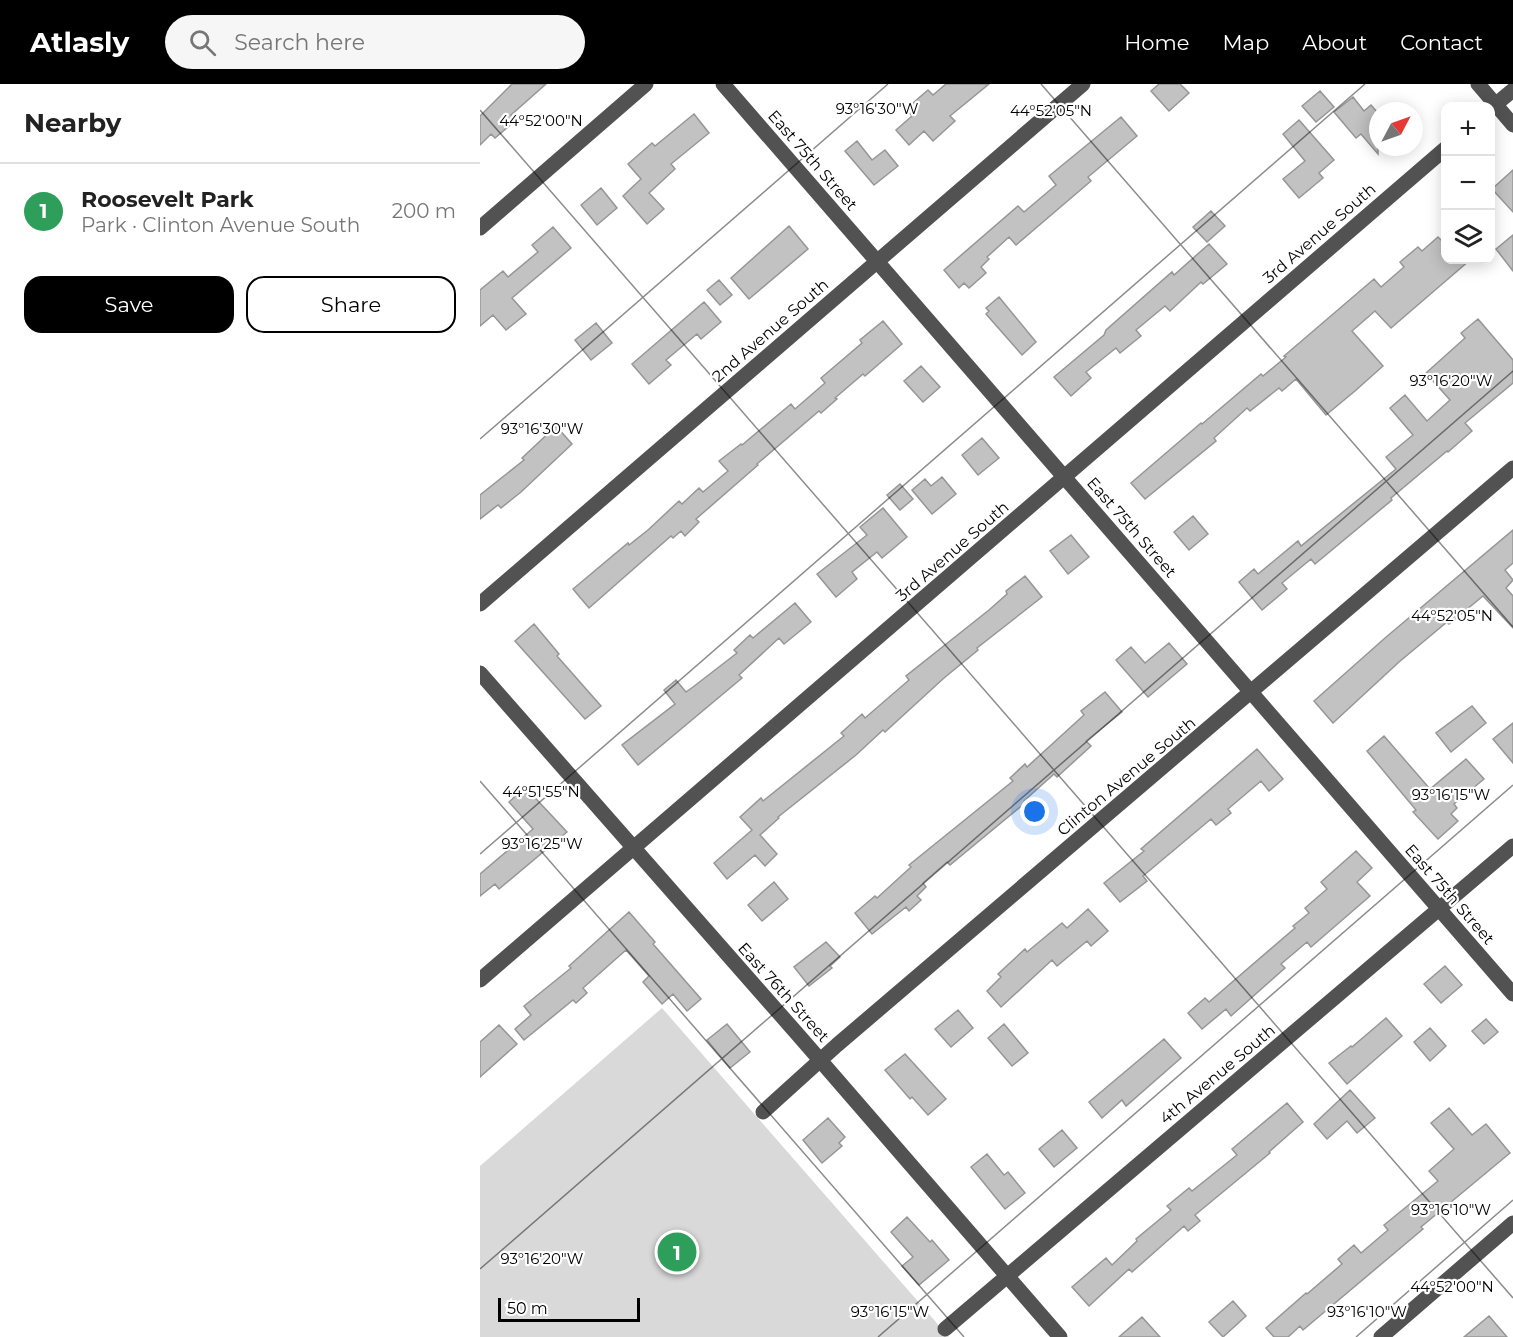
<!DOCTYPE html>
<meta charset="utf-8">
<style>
:root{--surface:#fff;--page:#f6f6f6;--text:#222;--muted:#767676;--line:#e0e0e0;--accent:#000}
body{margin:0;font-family:Montserrat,sans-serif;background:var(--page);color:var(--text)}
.controls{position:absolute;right:18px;top:18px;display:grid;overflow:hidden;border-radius:12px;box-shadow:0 3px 15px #0003}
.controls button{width:54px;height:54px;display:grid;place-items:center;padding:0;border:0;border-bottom:2px solid var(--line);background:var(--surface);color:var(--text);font:30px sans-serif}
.compass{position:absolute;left:889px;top:18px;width:54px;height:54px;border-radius:50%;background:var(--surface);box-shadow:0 3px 15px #0003;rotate:49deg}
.scale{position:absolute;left:18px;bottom:15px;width:142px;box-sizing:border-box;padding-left:6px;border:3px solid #000;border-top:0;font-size:16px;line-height:21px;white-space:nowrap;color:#000;-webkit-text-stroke:4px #fff;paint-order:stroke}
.you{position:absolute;left:555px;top:728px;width:21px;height:21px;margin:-15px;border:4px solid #fff;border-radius:50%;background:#1a73e8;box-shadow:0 0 0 9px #1a73e833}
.badge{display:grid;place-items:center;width:39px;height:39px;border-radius:50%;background:var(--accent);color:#fff;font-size:20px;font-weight:700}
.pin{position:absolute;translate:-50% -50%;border:3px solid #fff;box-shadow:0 2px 6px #0006}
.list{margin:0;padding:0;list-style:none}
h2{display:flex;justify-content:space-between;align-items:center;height:78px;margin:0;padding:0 24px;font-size:26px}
h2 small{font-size:20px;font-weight:400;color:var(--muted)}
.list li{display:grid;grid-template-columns:39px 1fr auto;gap:18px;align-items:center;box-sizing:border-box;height:96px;padding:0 24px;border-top:2px solid var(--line)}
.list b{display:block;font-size:22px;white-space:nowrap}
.list p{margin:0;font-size:20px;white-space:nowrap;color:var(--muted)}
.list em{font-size:20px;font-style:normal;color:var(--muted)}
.actions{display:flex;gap:12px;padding:18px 24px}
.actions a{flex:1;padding:14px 0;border:2px solid var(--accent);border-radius:18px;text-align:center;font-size:21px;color:var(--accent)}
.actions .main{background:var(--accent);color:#fff}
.icon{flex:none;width:33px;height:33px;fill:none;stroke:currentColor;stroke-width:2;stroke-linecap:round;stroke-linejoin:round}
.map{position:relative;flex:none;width:1033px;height:1253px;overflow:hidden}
header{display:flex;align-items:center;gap:36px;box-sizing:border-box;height:84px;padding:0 30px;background:var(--accent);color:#fff}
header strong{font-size:28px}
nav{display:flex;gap:33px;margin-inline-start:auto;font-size:21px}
.search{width:420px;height:54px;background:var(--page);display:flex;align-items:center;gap:15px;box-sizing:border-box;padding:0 21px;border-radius:33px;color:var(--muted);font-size:22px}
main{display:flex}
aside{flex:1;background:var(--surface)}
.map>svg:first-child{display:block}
.green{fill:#d9d9d9}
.building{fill:#c2c2c2;stroke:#969696;stroke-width:1.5}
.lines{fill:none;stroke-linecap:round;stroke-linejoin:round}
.minor{stroke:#525252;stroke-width:15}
.ticks{fill:none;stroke:#000;stroke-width:1.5;stroke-opacity:0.45}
.labels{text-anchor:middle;stroke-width:4.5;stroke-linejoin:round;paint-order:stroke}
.street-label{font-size:16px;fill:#000;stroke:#fff}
.ticks-label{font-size:15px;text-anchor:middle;fill:#000;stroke:#fff;stroke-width:4.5;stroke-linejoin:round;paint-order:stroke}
</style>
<header>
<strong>Atlasly</strong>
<div class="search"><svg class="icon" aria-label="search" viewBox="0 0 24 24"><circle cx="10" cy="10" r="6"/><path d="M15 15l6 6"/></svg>Search here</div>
<nav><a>Home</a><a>Map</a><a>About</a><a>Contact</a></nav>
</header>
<main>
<aside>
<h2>Nearby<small></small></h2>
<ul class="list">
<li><span class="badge" style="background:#2e9e5b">1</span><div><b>Roosevelt Park</b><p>Park · Clinton Avenue South</p></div><em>200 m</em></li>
</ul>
<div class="actions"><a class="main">Save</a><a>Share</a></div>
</aside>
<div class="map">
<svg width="1033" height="1253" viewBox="0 0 1033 1253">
<rect width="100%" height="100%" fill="#fff"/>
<path class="green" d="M182 924 469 1253H0V1082Z"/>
<path class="building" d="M32 0H66L31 31 36 36 15 54 11 50 0 61V32Z
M466 0H509L470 32 475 37 453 57 444 47 429 61 416 46 432 32 426 25 448 6 453 11Z
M679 0H700L709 9 689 27 671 7Z
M840 7 854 23 836 38 822 22Z
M873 13 884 27 891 21 898 29V70L881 50 876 54 854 28Z
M214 30 229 49 191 80 195 85 169 109 184 125 167 140 143 112 161 95 148 80 172 59 175 62Z
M641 33 657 52 608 93 611 97 536 161 529 153 507 173 509 175 501 183 506 189 489 204 484 199 479 204 464 186 538 122 544 128 576 101 569 92Z
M819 36 854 76 839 89 843 94 819 114 803 95 825 77 803 50Z
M377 57 392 76 405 66 418 82 394 101 365 67Z
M1033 86V128L1012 105Z
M121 104 137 124 117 141 101 121Z
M731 127 745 142 727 158 713 143Z
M309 142 328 165 269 215 251 194Z
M73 143 91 164 32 214 46 230 26 246 13 231 0 242V206L23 187 28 193 58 168 52 161Z
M1033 151V187L1016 165Z
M958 153 966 161V176H990L911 244 895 227 872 247 903 282 875 307 846 331 816 295 802 307 799 304 770 327 767 324 734 354 736 357 665 415 651 399 721 339 722 340 781 290 783 292 806 273 804 272 894 195 901 203 924 183 920 178 938 163 942 167Z
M729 160 747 180 723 200 721 198 690 227 685 222 656 246 661 252 640 269 636 264 606 288 611 294 591 312 574 293 624 251 626 246 692 188 694 191Z
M239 196 252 211 240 221 227 206Z
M519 213 556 258 542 271 506 230 509 227 506 224Z
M224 218 241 238 221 255 217 250 186 276 191 281 169 300 152 280Z
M998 235 1033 276V299L985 339 992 347 968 368 967 367 911 414 912 416 835 480 831 475 802 499 807 505 782 526 759 498 774 485 778 490 818 457 821 462 916 385 906 373 933 351 910 324 925 311 947 337 970 316 946 289 985 254 981 249Z
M403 237 422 260 385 292 383 290 355 314 357 315 341 329 339 327 277 380 278 381 216 435 219 438 205 452 201 447 193 454 191 452 109 524 93 505 148 459 149 461 168 446 199 417 202 420 219 404 223 408 248 387 239 377 261 360 262 361 311 320 315 325 345 299 341 294 382 259 380 256Z
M116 239 132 259 111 276 95 256Z
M441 282 460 303 443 318 424 297Z
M76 342 92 360 41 408 21 424 18 421 0 435V411L44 376 42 374Z
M502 354 519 374 498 391 482 371Z
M462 393 476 410 452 430 432 406 445 395 451 402Z
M420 400 433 415 420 426 407 411Z
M403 424 427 453 402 474 397 468 372 488 377 495 356 513 337 490 387 451 380 443Z
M713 432 728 450 709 466 694 448Z
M1033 446V479L1025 486 1033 496 1026 504 1033 512V544L1003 512 969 540 967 538 919 578 853 639 834 617 905 554Z
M591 451 609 473 588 490 570 467Z
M545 492 562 513 497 564 498 566 464 594 405 648 403 646 376 671 298 733 299 734 280 751 297 770 285 782 275 771 247 795 234 779 272 746 260 733 281 714 283 717 364 652 361 649 382 630 385 634 429 596 426 592 509 526 527 510 526 507Z
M315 519 331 538 304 560 299 554 259 591 262 594 158 681 142 661 195 620 184 606 196 596 206 608 213 603 257 569 254 566 270 551 273 554Z
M54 540 79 570 77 572 121 622 105 635 35 557Z
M689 559 707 580 668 613 636 576 651 563 665 579Z
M625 608 642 628 606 657 611 662 577 693 574 690 544 717 545 719 470 781 467 778 443 799 446 803 437 812 441 816 429 827 426 823 392 850 375 829 395 812 397 814 431 783 429 781 533 697 530 694 545 680 547 683 604 631 601 627Z
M992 622 1006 639 971 668 956 649Z
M1033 639V679L1013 655Z
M904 652 950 705 986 675 1004 695 974 720 977 724 971 730 978 737 958 755 933 728 936 726 887 667Z
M777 665 803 695 789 707 781 697 748 725 751 729 736 741 731 735 663 792 667 797 640 818 624 799 664 767 661 765Z
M45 703 87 748 19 805 15 800 0 812V790L53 745 29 718Z
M876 767 892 784 877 798 890 812 831 863 827 858 801 880 805 884 751 932 746 925 722 945 708 929 725 914 729 918 815 844 813 842 829 829 825 824 847 805 841 798Z
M294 798 308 815 282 837 268 821Z
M608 825 628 847 611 862 607 857 577 882 572 876 521 923 507 907 521 893 518 890 545 865 547 868 582 839 587 844Z
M149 828 175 858 173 860 221 915 207 927 193 910 182 920 163 898 169 892 146 866 103 904 107 909 96 919 93 916 44 956 35 945 51 931 44 922 91 884 89 882Z
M346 858 360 873 350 882 352 884 329 902 314 883Z
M965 882 982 901 961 919 944 900Z
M478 926 493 944 471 963 455 945Z
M906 934 922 952 867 1000 849 979 871 962 872 963Z
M1006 935 1018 948 1004 960 992 947Z
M247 940 270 968 250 984 227 956Z
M524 940 548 969 532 982 508 954Z
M19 941 37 960 0 993V958Z
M950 944 966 962 950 977 934 958Z
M684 955 701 974 646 1022 642 1016 622 1034 609 1018Z
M425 970 466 1015 448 1031 432 1013 430 1015 405 986Z
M870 1006 895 1034 877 1049 867 1037 847 1055 834 1040Z
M807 1019 823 1038 789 1068 790 1069 715 1131 720 1137 708 1147 704 1142 652 1188 649 1185 609 1222 592 1203 626 1174 632 1181 657 1157 656 1155 691 1126 687 1122 709 1104 712 1107 757 1071 752 1065Z
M969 1024 992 1051 1006 1040 1030 1069 941 1143 943 1145 823 1246 820 1242 808 1253H794L786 1244 826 1209 827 1210 862 1180 858 1175 874 1161 881 1169 908 1146 904 1141 958 1097 949 1087 974 1065 951 1039Z
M348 1034 365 1053 359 1059 362 1062 342 1079 323 1056Z
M582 1046 597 1064 574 1083 559 1065Z
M507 1070 524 1091 528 1088 545 1109 525 1125 491 1083Z
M427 1133 450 1158 452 1156 469 1176 439 1201 422 1182 433 1173 411 1148Z
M753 1217 766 1232 743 1253 729 1238Z
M1009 1232 1027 1253H984Z
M662 1233 680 1253H639Z"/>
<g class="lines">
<path class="minor" d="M243 0 1033 910
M998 0 1033 41
M1010 25 1033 6
M0 144 166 0
M0 520 603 0
M0 589 320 953 580 1253
M0 896 966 64
M283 1028 357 961 1033 384
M465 1245 1033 762
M901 1253 1033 1139"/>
</g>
<path class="ticks" d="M561 0 1033 543M0 26 1033 1214M0 355 408 0M0 697 484 1253M0 770 885 0M0 1185 1033 287M398 1253 1033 701M876 1253 1033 1116"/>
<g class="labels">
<g class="street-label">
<text transform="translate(333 76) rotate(49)" y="6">East 75th Street</text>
<text transform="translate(839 149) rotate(-41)" y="6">3rd Avenue South</text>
<text transform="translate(290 246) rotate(-41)" y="6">2nd Avenue South</text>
<text transform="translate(652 443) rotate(49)" y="6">East 75th Street</text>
<text transform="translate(472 467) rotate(-41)" y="6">3rd Avenue South</text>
<text transform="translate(646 692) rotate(-40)" y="6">Clinton Avenue South</text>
<text transform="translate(970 810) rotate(49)" y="6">East 75th Street</text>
<text transform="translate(304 908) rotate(48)" y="6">East 76th Street</text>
<text transform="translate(737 990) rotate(-40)" y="6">4th Avenue South</text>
</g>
</g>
<g class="ticks-label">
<text x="397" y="30">93°16'30"W</text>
<text x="571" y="32">44°52'05"N</text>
<text x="61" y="42">44°52'00"N</text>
<text x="971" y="302">93°16'20"W</text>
<text x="62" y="350">93°16'30"W</text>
<text x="972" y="537">44°52'05"N</text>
<text x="61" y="713">44°51'55"N</text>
<text x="971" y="716">93°16'15"W</text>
<text x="62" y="765">93°16'25"W</text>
<text x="971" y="1131">93°16'10"W</text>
<text x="62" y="1180">93°16'20"W</text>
<text x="972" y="1208">44°52'00"N</text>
<text x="410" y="1233">93°16'15"W</text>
<text x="887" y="1233">93°16'10"W</text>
</g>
</svg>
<div class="controls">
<button>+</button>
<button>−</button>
<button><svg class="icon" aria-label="layers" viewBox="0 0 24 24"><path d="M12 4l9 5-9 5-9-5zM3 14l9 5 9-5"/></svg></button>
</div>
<svg class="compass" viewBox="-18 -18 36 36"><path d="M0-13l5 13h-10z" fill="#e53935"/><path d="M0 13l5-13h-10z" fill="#767676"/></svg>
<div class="scale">50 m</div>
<div class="you"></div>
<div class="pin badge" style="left:197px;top:1168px;background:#2e9e5b">1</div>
</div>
</main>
